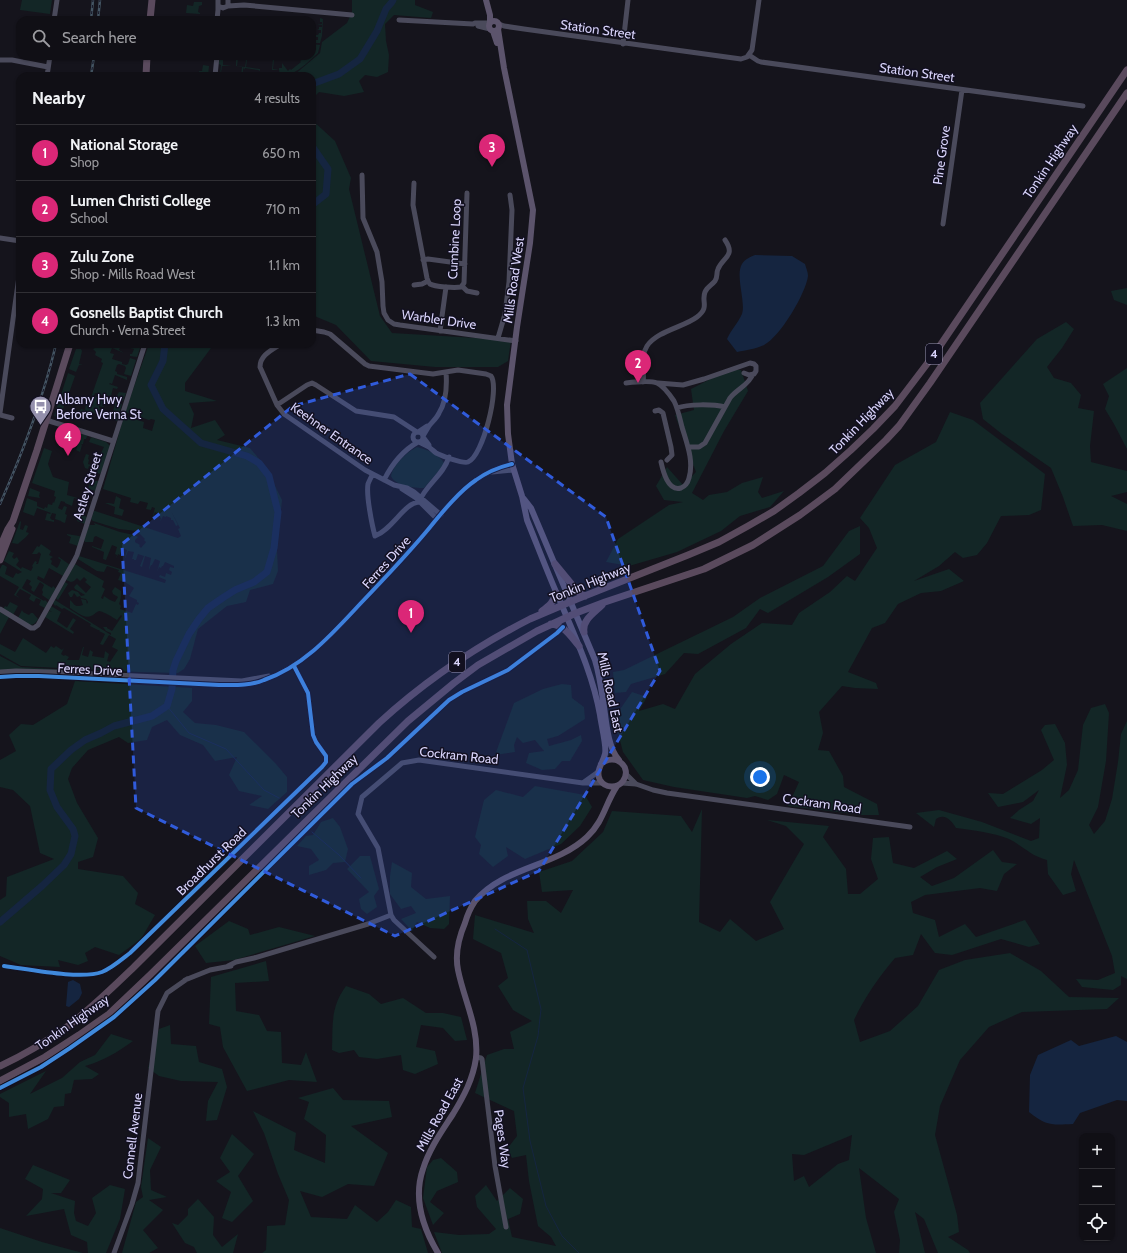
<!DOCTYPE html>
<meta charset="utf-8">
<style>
:root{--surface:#100f15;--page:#19181e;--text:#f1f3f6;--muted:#9c9ca0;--line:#302f34;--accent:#db2777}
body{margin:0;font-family:Cabin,sans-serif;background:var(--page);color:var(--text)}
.controls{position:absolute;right:12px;bottom:12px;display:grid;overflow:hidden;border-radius:8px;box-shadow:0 1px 3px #0004}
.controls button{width:36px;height:36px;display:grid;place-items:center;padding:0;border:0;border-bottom:1px solid var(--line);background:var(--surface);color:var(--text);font:20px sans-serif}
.you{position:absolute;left:760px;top:777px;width:14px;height:14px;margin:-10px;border:3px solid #fff;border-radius:50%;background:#1a73e8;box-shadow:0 0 0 6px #1a73e833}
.badge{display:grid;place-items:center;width:26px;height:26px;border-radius:50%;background:var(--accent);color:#fff;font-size:13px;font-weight:700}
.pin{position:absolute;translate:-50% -33px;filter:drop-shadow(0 1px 2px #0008)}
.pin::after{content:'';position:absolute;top:21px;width:14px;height:12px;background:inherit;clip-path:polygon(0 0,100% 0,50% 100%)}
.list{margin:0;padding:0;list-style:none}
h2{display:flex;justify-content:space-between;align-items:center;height:52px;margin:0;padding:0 16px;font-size:17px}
h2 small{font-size:13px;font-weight:400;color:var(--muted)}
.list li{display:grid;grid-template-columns:26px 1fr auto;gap:12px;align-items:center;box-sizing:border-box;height:56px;padding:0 16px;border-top:1px solid var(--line)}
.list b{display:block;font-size:15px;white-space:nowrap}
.list p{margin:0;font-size:13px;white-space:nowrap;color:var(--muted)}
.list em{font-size:13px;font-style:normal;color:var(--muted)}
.icon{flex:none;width:22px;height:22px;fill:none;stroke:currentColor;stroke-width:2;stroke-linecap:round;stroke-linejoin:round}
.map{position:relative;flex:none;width:1127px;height:1253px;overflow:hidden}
.search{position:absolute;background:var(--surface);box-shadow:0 1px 3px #0004;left:16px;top:16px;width:300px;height:44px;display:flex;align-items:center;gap:10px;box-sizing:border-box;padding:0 14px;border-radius:12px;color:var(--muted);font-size:15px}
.panel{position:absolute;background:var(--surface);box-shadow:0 1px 3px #0004;left:16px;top:72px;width:300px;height:276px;border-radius:12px}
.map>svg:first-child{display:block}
.green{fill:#132626;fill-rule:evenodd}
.water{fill:#152540}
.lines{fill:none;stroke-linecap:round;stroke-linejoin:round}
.stream{stroke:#152540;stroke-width:1}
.river{stroke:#152540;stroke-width:7}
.minor{stroke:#4a4a5b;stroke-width:5}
.major{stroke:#5c546c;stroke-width:6}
.highway{stroke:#5a4a5d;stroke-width:7}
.rail-casing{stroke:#445563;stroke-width:2.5}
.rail{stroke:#121020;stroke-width:1;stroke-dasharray:3;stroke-linecap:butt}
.cycleway-casing{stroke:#121020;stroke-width:6}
.cycleway{stroke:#408adc;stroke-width:4}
.marked{fill:#305bdb;fill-opacity:0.2;stroke:#305bdb;stroke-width:3;stroke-dasharray:8 5;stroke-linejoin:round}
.labels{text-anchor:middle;stroke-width:3;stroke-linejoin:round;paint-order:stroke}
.shield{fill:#121020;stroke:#9d98b9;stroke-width:1}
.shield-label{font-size:12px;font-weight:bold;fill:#d8d3fa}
.street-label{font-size:13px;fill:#d8d3fa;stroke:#121020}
.poi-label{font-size:13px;fill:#d8d3fa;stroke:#121020;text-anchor:start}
</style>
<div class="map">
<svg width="1127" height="1253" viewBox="0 0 1127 1253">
<rect width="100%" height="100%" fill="#15141c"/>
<path class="green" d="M22 0H52L50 14 20 10Z
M352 0H415V5L433 12 431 18 394 15 385 24 386 41 389 55 388 72 377 77 365 75 359 81 364 92 344 96 319 92 312 99V76H293L294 75 320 53 322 42 347 23 352 12Z
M194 2H202V5L199 6 198 12 200 13V14L186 13 187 5 193 6Z
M320 18 323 19 322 36 320 43H316V40H318V37H312V35H318L319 33H321V30H317L319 29V27H322V25L317 24H322V22H320Z
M312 44 320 45 318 53C307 63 295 76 280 76L279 70H272L273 58 278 59 277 60H274L273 69 279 70V68H282V63L288 71 290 69 291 70 301 62 300 61 307 57V56H312L314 46 312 45Z
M220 56 231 57 230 59 223 57V65L232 66H222L221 73 229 75 230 76 223 75 220 76 221 65 219 64Z
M249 56 253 57V60H247L246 67 260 69V71L258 70 245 68 244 70 243 67V75L247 76H241L242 67 236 66V58H242L243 59H238L237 66 245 67 246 61 245 59Z
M203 65 209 66 208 76 204 75 199 73V71H202Z
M312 120 335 141 351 178 349 189 380 316 392 333 511 340 508 361 498 367H435L371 361 336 325 312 315Z
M1127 288V305L1114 300 1111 291Z
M1066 322 1074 329 1062 348 1047 367 1054 378 1071 383 1081 395 1078 408 1094 411 1090 446 1091 462 1127 471V492L1111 496 1127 504V531L1102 525 1073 526 1063 497 1051 468 1002 434 983 419 980 403 1037 339Z
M95 344H116V346L121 345 119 350 124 353 112 348 110 353 114 354 112 359 122 362V364L126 365 128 364 130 358 136 360 131 376 124 374 126 368 125 366 119 364 117 365 115 371 117 372V374L127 377V380L115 375 112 384 110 383 109 384 118 387 117 389 113 388 111 396 116 397 119 392 126 393 123 401 95 393 94 396 105 399 102 406H104L103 407 99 406V408H100L98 415 90 411 89 415 77 411 78 410 80 411 81 409 85 410 86 404 75 399 89 403 103 363 101 362 102 359 95 355 96 352 93 349 95 348Z
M149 344H214L185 383V391L217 401 189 403 194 414 191 428 215 420 225 435 217 440 250 448 265 466 282 500 277 550 278 571 273 584 250 590 246 602 227 606 198 629 190 659 184 669 178 673 138 672 21 666 0 654V644L15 652 23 638 46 653 51 646 54 648 56 646 62 650 64 648 61 654 64 656 65 655 69 657 67 660H79L83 647H84L82 655 88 657 90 650 93 652 92 656 104 658 105 651 109 654 107 661 110 662 118 650 112 647 116 639 109 635 103 645 100 644 105 634 99 631 100 630H98L90 626 91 624 64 608 62 609 56 605 55 606 53 603 55 600 111 635V633L106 631 103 627H107V628L112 631 122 616 121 615 117 620C112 617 105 612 99 611 96 612 94 615 91 616 84 619 75 611 70 608V600C75 604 74 608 83 605L81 599 86 600 87 604 88 602 86 599 81 598 80 596 77 597 74 593 72 597H70L68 593 72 590 78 592 81 596 85 595 75 589 74 587 77 584 86 593 91 587 85 582 87 580 84 577 80 581 77 578 74 581 71 582 66 580 75 564 104 581 102 587 105 589 101 598 103 599 104 596 110 600 115 602 118 597 113 594 112 591 115 587 121 591C121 596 121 599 119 604L121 606 120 609 132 613 136 604 138 605 139 603 137 602V600L129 596 134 588 125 582 118 580 121 573 118 572 119 570 107 566 104 572 97 571 78 559 79 556 165 583 166 580 159 577 160 575 165 577 166 573 171 575 172 572 169 570 170 567 174 568V566L165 562 163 566H162L161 568 159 567 157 572 160 561 155 559 152 565H151L149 570V569L151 558 145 556 142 567 140 566 144 556 138 554 136 560H134L133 564 134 559H132L134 552 128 551 124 561 127 550 122 548 120 555 118 554 116 559 117 555 115 554 117 547 112 545 106 560 103 559 104 552 92 547V546L101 549 104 540 96 536 94 537 93 542H85L84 540 89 525H95L94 523 120 532 134 535 138 537 135 540V542L140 545 139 546 141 548 146 542 144 540 145 539 137 531 119 529 93 521 91 519 94 511H95L178 538 181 536 178 529 180 528 171 511 167 510 171 511 178 525 176 526 173 520H171V518L166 516V517L163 516 160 522 161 518 160 517V515L155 512 151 522 155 508 152 507 151 510 146 509 148 503 140 501 138 504 130 502 131 498 103 489 124 416 144 422 143 428 152 431 155 420 151 419 149 420 125 412Z
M131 346 140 348 137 357 130 356V354H132L134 349 130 348Z
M76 349H81L82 351 79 364 83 365H79L76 372 69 369Z
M1127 368V449L1114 424 1105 409 1109 396 1103 384Z
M728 370H741L748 391 724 431 692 493 703 500 709 495 727 492 742 483 763 477 758 492 762 498 784 491 770 507 740 516 721 531 677 552 629 566 606 562 618 539 669 505 683 502 664 500 656 486 667 467 683 485 696 472 675 415 694 410 691 389Z
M68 373 75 376 68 396 70 398 69 402 59 401Z
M116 401 122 404 117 421 110 418 113 411Z
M58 403 64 406 61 415 62 419 54 416Z
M950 412 973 420 1045 474 1041 510 1029 515 1001 516 987 543 977 555 963 558 955 552 939 566 914 581 949 569 964 581 941 591 921 593 898 604 885 623 872 628 848 672 876 683 878 689 855 688 842 686 819 712 823 733 818 750 829 751 843 776 844 787 877 804 879 815H862L788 806 799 782 784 775 777 794 768 800 755 796 747 798 674 787 643 780 623 752 614 718 632 692 647 697 639 711 663 704 675 709 695 674 731 644 762 623 792 625 799 613 830 592 847 576 855 581 877 548 869 528 860 518 895 465 936 442Z
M67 428 86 435 87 436 86 439H84L83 444H81L82 445 80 452 76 450 78 444 76 443 77 436 65 434Z
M91 437 106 442 110 446 102 471 100 474 95 472 96 468 89 466 88 469 85 468 83 462 86 454 89 455 88 459 89 460 88 464 94 466 97 454 100 455 104 447 89 442Z
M417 447C426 449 440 455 444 463L443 466 424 488C414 488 395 486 391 476 393 465 407 452 417 447Z
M44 448 52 451 48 464 53 477 69 482 67 495 81 499V500L74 498 72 506 65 503V502L61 501 58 508 62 510 64 506 67 507 65 514 67 515 65 523 62 522 61 521 55 519 56 514 52 513 50 518 52 520H54V522L45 520 47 513 50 514 51 513 37 508 34 516 23 512 27 498 37 502V506L44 509 45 507 47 508 48 504 52 505 53 502 54 503 56 497 54 496 55 491 32 483Z
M90 481H99L95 491 88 489Z
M30 488 40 492 39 496 40 498 28 496Z
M116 496 121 499 119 508 124 510 122 516 114 514 115 507 105 503H109L114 504Z
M77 514H80L87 517 85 524 77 521 79 515Z
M20 521 21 522 20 529 23 530 25 525 28 526 26 532 29 533C27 537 22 540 18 544L12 543Z
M860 526V554L828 577 768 613 760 609 746 628 698 654 684 653 665 674 631 684 626 692 615 693 613 672 624 670 733 617 760 598 823 566 849 531Z
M67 534 79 536 81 537 78 546 69 543 71 537 67 535Z
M41 544 51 551 49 555 53 557 50 559 52 561 51 564 57 568C60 564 59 564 61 560L58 558 59 557 70 565 63 576 49 568 44 579 38 576 37 579 52 588 53 586 56 589 49 600 42 595 43 592 42 590 44 585 40 582 34 592 31 590 32 587 29 584 31 581 27 579 22 588 44 601 45 600 48 603 45 608 39 605 41 600 36 598 34 602 29 599 31 595 20 589 16 595 20 598 14 595 19 587 0 576V569L2 565H4L7 567 5 574 13 578 16 573 18 574 22 572 4 561 9 551 14 553 12 557 14 559 17 557 19 561 16 565 21 569 22 567 31 571 33 567 32 566 35 561 37 562 36 564H38L41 554 39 552 37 554H32L37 546 39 547Z
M65 582 68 584 58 600 56 598Z
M10 602 18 606 13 615 3 609 5 606 7 607Z
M51 606 61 612 57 621 67 628 73 618 76 620 70 629 74 632 73 634 45 617 49 611 52 612 49 610Z
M22 610 23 612 29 615 31 613H33L38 619C32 630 26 623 18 618Z
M0 612 9 617 0 634Z
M0 656 21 667 152 675 0 670Z
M75 681 192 688V701L183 712 195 723 216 725 244 732 276 764 287 777V792L268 809 249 805 262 796 239 791 229 775 237 757 215 761 203 745 180 735 167 720 152 727 147 740 128 743 119 737 88 750 72 768 68 779 77 803 98 838 93 857 78 862V869L123 876 138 893 135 904 155 915 141 939 119 955 95 947 85 953 88 961 78 965 58 960 60 967 21 965 0 956V900L6 896 7 877 54 859 40 853 30 806 13 790 0 787V760L16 751 9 735 21 724 33 725 67 704Z
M562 684 571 685 572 698 584 707 585 719 558 736 547 739 549 746 571 740 581 735 582 741 570 761H562L555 769 542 770 526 763 529 753 544 751 535 740 523 743 517 737 514 745 515 752 495 755 514 703 543 689Z
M1105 704 1109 713 1106 761 1098 807 1089 825 1094 834 1105 821 1112 799 1118 762 1121 734 1127 721V979L1121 976V985L1113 990 1082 987 1076 979 1098 980 1115 973 1112 956 1074 860 1071 874 1076 891 1063 895 1048 874 1047 860C1031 856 1023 846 1009 839 995 833 972 830 956 828 951 820 945 813 936 819L934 827 916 813 939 810 982 822 1031 841 1039 838 1040 818 1031 824 1010 818 1019 810 1033 801 1039 790 1023 802 998 807 988 793 1003 794 1042 770 1054 760 1041 730 1045 725 1055 724 1065 743 1067 765 1060 798 1069 790 1078 770 1083 725 1091 708Z
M535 786 585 795 592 807 580 826 561 844 525 859 506 847 508 856 493 867 479 854 481 845 475 837 484 800 496 790 523 797Z
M702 809 699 922 720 932 730 919 756 941 784 929 770 902 804 844 786 826 767 820 829 826 823 837 846 869 848 894H860L878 879 871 859 873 838 889 837 893 863 914 868 947 851 957 859 937 867 920 877 932 886 954 878 993 850 1002 862 1017 864 1004 874 997 891 980 888 925 895 911 902 913 913 935 920 939 937 965 924 976 937 1025 920 1040 944 1029 947 1001 939 952 955 935 953 921 934 913 955 895 958C878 978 865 997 854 1020L860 1042 890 1031 918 1006 939 970 965 960 1010 953 1041 971 1069 997 1119 998 1107 1009 1022 1012 989 1027 960 1060 940 1106 935 1135 957 1215 959 1232 948 1237 968 1250 970 1253H938L924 1219 915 1212 925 1253H899L900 1240 894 1212 899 1199 859 1168 866 1218 876 1253H442L434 1232 459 1235 489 1234 496 1229 477 1207 475 1196 486 1185 497 1201 510 1188 523 1199 520 1214 508 1219 512 1237 556 1246 551 1237 538 1226 529 1181 526 1155 512 1158 507 1149 517 1136 514 1111 475 1093 487 1055 504 1049H514L510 1032 532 1021 513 1010 498 986 508 978 501 953 473 939 475 915 534 933 528 919 527 901H546L561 913 573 890 542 892 539 872 572 861 603 832 612 811 681 816 692 832ZM852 1135 849 1160 838 1164 809 1187 804 1176 794 1181 792 1154 804 1155Z
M333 818 340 827 348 849 345 862 333 863 326 870 309 875V866L319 860 311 849 297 846 306 836 313 835 321 822Z
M360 856H370L379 889 374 896 377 907 367 914 361 909 359 899 369 892 347 869Z
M392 862 412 873 411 887 426 899 450 896 449 924 444 929 430 928 417 922 412 931 401 919 416 913 411 906 401 909 390 894V876Z
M229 921 248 929 250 935 279 927 315 936 234 960 206 963 195 946Z
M266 961 269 981 235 983 236 1011 259 1015 267 1031 281 1032 282 1063 301 1065 306 1052 317 1082 289 1080 247 1091 223 1047 220 1027 209 1024 211 977Z
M346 986 369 994 381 1004 403 998 426 1013H443L461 1017 467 1040 455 1041 443 1028 421 1025 416 1047 435 1051 438 1064 415 1074 403 1070 401 1055 377 1059 359 1057 354 1050 339 1053 332 1050C333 1025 330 1008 346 986Z
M170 1025 171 1044 196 1046 199 1062 222 1069 227 1087 217 1120 206 1121 208 1101 218 1082 181 1081 159 1076 148 1068 159 1029Z
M111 1034 133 1041C118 1052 103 1061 85 1066L99 1074 92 1079 74 1080 71 1093 65 1094 64 1106 54 1107 48 1119 28 1129 26 1114 9 1117V1103L0 1097V1094L46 1071 30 1094 62 1078 80 1062 95 1055Z
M333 1088 343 1100 389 1101 392 1117 351 1126 388 1153 374 1186 348 1184 322 1197 300 1191 311 1217 347 1219 355 1205 377 1222 388 1212 396 1200 411 1207 412 1227 421 1229 428 1253H262L266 1250 267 1226 285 1225 289 1200 278 1174 264 1133 253 1111 296 1133 294 1150 325 1163 326 1135 304 1119 309 1102 298 1098Z
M232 1134 254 1154 238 1176 253 1201 232 1222 222 1218 231 1192 216 1181 230 1172 220 1158Z
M148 1138 161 1147 150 1170 151 1190 167 1197 149 1200 163 1210 143 1230 158 1248 149 1253H122L136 1202 143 1197 141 1187Z
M441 1158 457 1172 458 1182 437 1191 430 1202 444 1213 433 1225 423 1198 427 1167 433 1160Z
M33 1165 70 1180 61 1193H51L75 1201 74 1213 76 1221 88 1226 96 1213 92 1198 110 1185 125 1189 120 1219 106 1253H88L87 1242 71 1235 64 1209 26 1216 42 1199 43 1189 25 1179Z
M198 1199 214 1217 213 1235 222 1247 238 1234 233 1253H197L194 1247 185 1243 172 1223 178 1225 188 1215V1209Z
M0 1228 42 1242 83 1253H0Z"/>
<path class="water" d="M755 255 792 256 805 264C806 268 808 272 808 276 806 293 780 337 764 345 756 349 746 350 737 352L727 339C731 330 738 323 742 314 746 302 735 275 742 264 745 259 750 257 755 255Z
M73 980 80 984 82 993 79 999 69 1007 66 1006 68 982Z
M1116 1036 1127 1042V1101L1117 1100 1080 1113 1073 1124C1052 1125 1046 1126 1029 1112L1030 1075 1038 1055 1071 1040 1079 1046Z"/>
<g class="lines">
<path class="stream" d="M167 706 189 733 226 749 264 790 279 798
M312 832 339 855 361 878
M495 929 527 950 541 1009 538 1036 523 1088 530 1141 546 1206 562 1236 579 1253"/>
<path class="river" d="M312 84 339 74 360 59 377 31 386 9 392 2 393 0
M312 146 328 169 326 194 312 205
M0 922 42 886 64 865 71 854 75 836 73 829 57 807 50 790 51 769 71 750 85 740 101 733 114 726 152 716 167 706 172 689 173 670 176 661 189 634 199 619 208 608 224 597 235 590 254 582 267 572 274 548 278 512 269 476 259 463 247 456 201 443 163 409 151 385 163 361 165 344"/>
<path class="minor" d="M218 0V6L223 8 228 6V0
M228 6 244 5 352 15
M54 20 57 0
M217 20 218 10V6
M399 20 473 24 475 23H490
M499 24 504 26 524 29 741 59 747 57 752 50 759 0
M478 26 490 29
M623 44 628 0
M749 55 758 61 761 62 1083 106
M0 60H12L48 67
M47 76 50 56
M215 76 217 56
M362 175 363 218 377 252 382 282 383 306 384 313 388 320 394 324 400 325 516 341
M414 183 413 205 427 278C428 281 428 282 430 284 435 287 455 288 461 287L464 283 467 193
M943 224 962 90
M0 238 20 241
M423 260 428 259 465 264
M414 285 422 284 428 281
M462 286 467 291 477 293
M312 330 324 332 330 334 365 364 369 366 433 374 458 370 486 374 491 376C500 388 483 456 468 462 463 464 442 456 436 453 434 451 431 449 429 447
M440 331 446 287
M498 338 505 314 509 282 512 210 510 195
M281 344C272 350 260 355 260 367L277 405 284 414 365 470 394 485 407 488 414 492 441 515
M643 382C645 370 640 357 647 346 657 331 684 327 697 317 710 307 701 302 705 292 707 287 712 285 715 281 718 277 716 273 718 269 723 257 736 256 725 240
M626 383C634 382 650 380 657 383 664 386 670 395 674 401 678 409 680 419 682 427 687 444 694 461 689 478 688 482 686 486 681 488 668 492 663 471 661 462
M658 383 683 385 704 379 750 363 754 364 756 366V371L754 374 749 375 744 373
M277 405 307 385 312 383 316 385 356 411 394 417 417 432
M677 408C688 404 713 404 725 407
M655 411 659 410 663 413 671 447 672 455 667 460
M0 413 20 269
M0 415 12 418
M46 420 113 441
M429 426C432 422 437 418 439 413 446 402 447 385 446 372
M413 437a5 5 0 1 1 10 0a5 5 0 1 1-10 0Z
M418 432 427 426H429L423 436
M419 442 429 447V445L423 437
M688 447H699L705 443 730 398C737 389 749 385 753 374
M492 472 514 470
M372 475C371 478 369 481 368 484 366 495 372 525 375 536 393 529 404 503 419 502 426 484 443 476 449 457
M384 480C392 464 402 451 418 442
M402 489 416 498 437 519
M0 609 31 628H34L38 625 74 561 77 555 145 344
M0 672 16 671 52 672 242 681 269 676
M0 677 16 676H39L219 685C234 685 250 686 264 680 304 666 332 634 360 604 383 580 405 557 426 532 440 515 458 492 476 480 487 472 499 467 512 464
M626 774 636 784
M584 782 598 772
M622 783 636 784 653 790 667 793 910 827
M434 957 394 920 391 915 378 848 358 814 362 797 402 763 419 760 583 783H602
M4 966C28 969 81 980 102 972 112 968 121 960 130 953L322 767 326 762V756L316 742 313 735 308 693 294 666
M228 966 236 962 254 958 368 924 391 915
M185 980 210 970 231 966
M476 1057 481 1058 482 1059 495 1166 506 1227
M114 1253 132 1204 138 1183 158 1011 167 993 187 979"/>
<path class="major" d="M486 0 490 15V23
M489 26a5 5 0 1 1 10 0a5 5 0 1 1-10 0Z
M498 29 504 68 533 210 530 243 517 327 507 405 508 434 512 464 522 496 527 520C538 547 548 574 560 601 576 639 593 675 600 715 601 724 607 747 605 754 603 763 595 771 600 780 605 788 617 789 623 781 633 767 615 752 601 764
M493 31 497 43
M524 499 531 508 542 534 595 660C599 673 601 686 603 700 606 718 607 747 619 760
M438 1253C423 1228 413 1198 423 1169 429 1149 442 1131 453 1114 464 1096 473 1079 476 1058 479 1027 464 1000 458 970 455 955 459 937 465 923 467 916 471 907 475 901 503 867 555 867 587 837 604 821 605 804 617 786"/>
<path class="highway" d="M150 20 152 0
M146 76 147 56
M0 547 8 529 13 521 37 450 70 344
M0 560 12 529
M555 564 578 592 585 596
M542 611C549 606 554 602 556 593
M551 624C565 625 571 637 579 646
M584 632C582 620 594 613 602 605
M0 1066C24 1055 47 1041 68 1026 92 1008 113 987 134 967L379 723C425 681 475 647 530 619L577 599 688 555 719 542 748 526 774 511 799 493 825 473 851 450 873 429 895 406 933 356 1127 70
M0 1081 45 1057 79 1035 109 1014 151 974 408 721 454 683 478 665 537 631 576 613 605 602 704 569 753 545 800 515 835 489 886 440 899 426 930 383 1127 93"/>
<defs>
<path id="rail" d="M91 20 93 0
M98 20 100 0
M91 76 94 56
M0 504C23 452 43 399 56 344"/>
</defs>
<use href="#rail" class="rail-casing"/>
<use href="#rail" class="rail"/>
<defs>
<path id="cycleway" d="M0 677 16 676H39L219 685C234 685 250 686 264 680 304 666 332 634 360 604 383 580 405 557 426 532 440 515 458 492 476 480 487 472 499 467 512 464
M4 966C28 969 81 980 102 972 112 968 121 960 130 953L322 767 326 762V756L316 742 313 735 308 693 294 666
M0 1088 41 1067 70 1048 114 1017 155 980 352 784 387 758 449 700 462 692 508 670 557 633 563 627"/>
</defs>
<use href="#cycleway" class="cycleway-casing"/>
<use href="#cycleway" class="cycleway"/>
</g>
<path class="marked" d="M410 374 606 517 660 671 539 871 395 936 136 808 122 544 293 406Z"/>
<defs>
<symbol id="bus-pin" viewBox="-11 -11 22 30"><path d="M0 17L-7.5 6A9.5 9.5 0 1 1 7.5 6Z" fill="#9490ac" stroke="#121020"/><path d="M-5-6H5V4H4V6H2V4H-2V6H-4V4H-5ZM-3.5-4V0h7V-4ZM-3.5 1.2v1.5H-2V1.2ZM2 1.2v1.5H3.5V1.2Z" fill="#fff"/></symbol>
</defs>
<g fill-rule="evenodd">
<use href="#bus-pin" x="28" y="394" width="25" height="34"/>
</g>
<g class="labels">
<g class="shield">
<rect x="926" y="344" width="16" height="20" rx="3"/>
<rect x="449" y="652" width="16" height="20" rx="3"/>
</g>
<g class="shield-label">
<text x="934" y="358">4</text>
<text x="457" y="666">4</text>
</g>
<g class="street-label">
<text transform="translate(598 29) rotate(8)" y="5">Station Street</text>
<text transform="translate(917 72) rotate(8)" y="5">Station Street</text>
<text transform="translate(941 155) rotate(-82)" y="5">Pine Grove</text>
<text transform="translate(1050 161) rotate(-56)" y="5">Tonkin Highway</text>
<text transform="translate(454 239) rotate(-87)" y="5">Cumbine Loop</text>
<text transform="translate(513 280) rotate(-82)" y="5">Mills Road West</text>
<text transform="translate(439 319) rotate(8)" y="5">Warbler Drive</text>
<text transform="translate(861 421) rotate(-46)" y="5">Tonkin Highway</text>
<text transform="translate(332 433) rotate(35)" y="5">Keehner Entrance</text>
<text transform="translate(87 486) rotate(-73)" y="5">Astley Street</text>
<text transform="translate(386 562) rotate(-48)" y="5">Ferres Drive</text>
<text transform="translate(590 582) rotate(-22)" y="5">Tonkin Highway</text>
<text transform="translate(90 669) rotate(3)" y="5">Ferres Drive</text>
<text transform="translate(611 692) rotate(78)" y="5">Mills Road East</text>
<text transform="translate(459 755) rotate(6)" y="5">Cockram Road</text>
<text transform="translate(324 786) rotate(-44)" y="5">Tonkin Highway</text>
<text transform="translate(822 803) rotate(8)" y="5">Cockram Road</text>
<text transform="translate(211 861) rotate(-44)" y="5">Broadhurst Road</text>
<text transform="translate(72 1022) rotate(-35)" y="5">Tonkin Highway</text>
<text transform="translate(439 1114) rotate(-61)" y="5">Mills Road East</text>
<text transform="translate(132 1136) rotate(-83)" y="5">Connell Avenue</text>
<text transform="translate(503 1139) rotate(82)" y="5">Pages Way</text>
</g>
<g class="poi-label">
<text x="56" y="404">Albany Hwy<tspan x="56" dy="15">Before Verna St</tspan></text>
</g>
</g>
</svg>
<div class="controls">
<button>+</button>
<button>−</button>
<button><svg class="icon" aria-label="locate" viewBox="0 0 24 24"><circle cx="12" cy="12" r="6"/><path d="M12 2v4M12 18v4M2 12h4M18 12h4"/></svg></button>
</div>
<div class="you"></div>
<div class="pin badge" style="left:411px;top:633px">1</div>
<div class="pin badge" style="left:638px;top:383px">2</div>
<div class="pin badge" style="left:492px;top:167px">3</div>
<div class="pin badge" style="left:68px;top:456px">4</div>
<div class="search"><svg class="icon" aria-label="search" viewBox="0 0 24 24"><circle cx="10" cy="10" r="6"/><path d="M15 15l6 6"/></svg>Search here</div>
<section class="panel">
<h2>Nearby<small>4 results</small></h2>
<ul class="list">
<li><span class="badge">1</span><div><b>National Storage</b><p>Shop</p></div><em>650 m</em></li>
<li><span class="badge">2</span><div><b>Lumen Christi College</b><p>School</p></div><em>710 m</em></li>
<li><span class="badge">3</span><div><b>Zulu Zone</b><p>Shop · Mills Road West</p></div><em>1.1 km</em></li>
<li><span class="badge">4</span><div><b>Gosnells Baptist Church</b><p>Church · Verna Street</p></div><em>1.3 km</em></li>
</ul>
</section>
</div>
